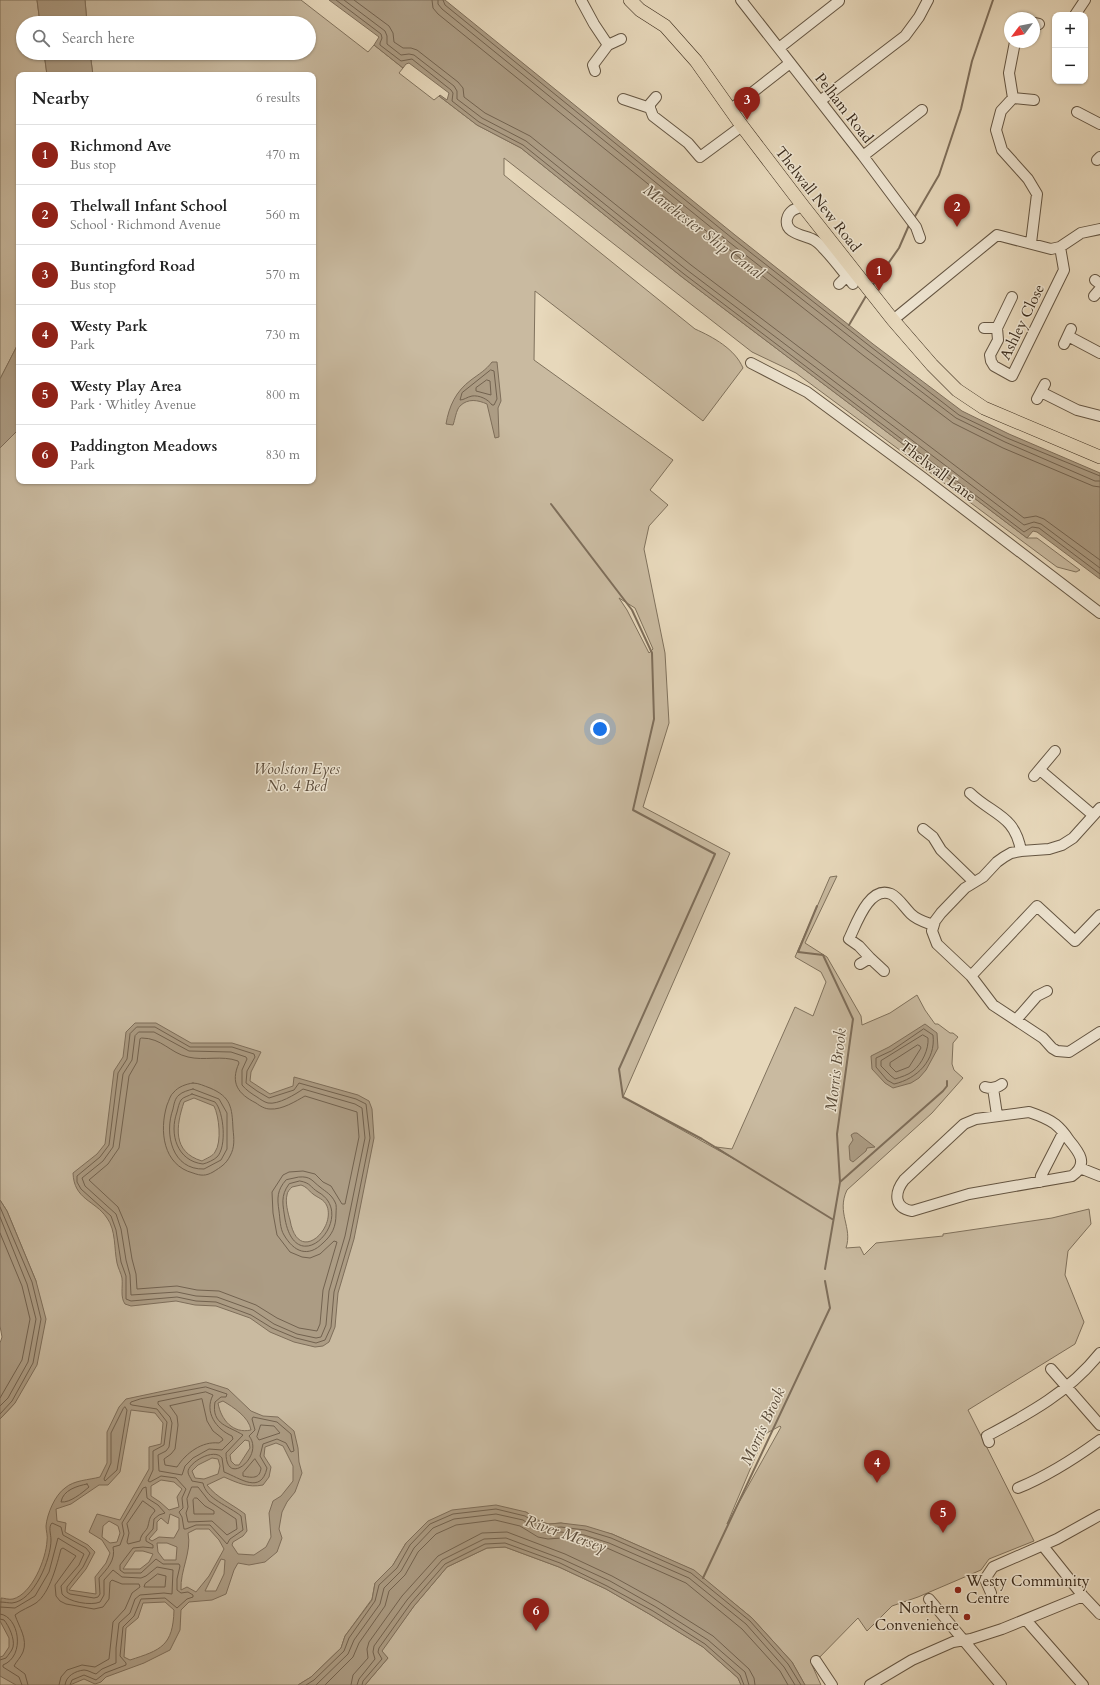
<!DOCTYPE html>
<meta charset="utf-8">
<style>
:root{--surface:#fff;--page:#f2f2f2;--text:#222;--muted:#767676;--line:#e0e0e0;--accent:#8f2418}
body{margin:0;font-family:Cardo,serif;background:var(--page);color:var(--text)}
.controls{position:absolute;right:12px;top:12px;display:grid;overflow:hidden;border-radius:8px;box-shadow:0 1px 3px #0004}
.controls button{width:36px;height:36px;display:grid;place-items:center;padding:0;border:0;border-bottom:1px solid var(--line);background:var(--surface);color:var(--text);font:20px sans-serif}
.compass{position:absolute;left:1004px;top:12px;width:36px;height:36px;border-radius:50%;background:var(--surface);box-shadow:0 1px 3px #0004;rotate:238deg}
.you{position:absolute;left:600px;top:729px;width:14px;height:14px;margin:-10px;border:3px solid #fff;border-radius:50%;background:#1a73e8;box-shadow:0 0 0 6px #1a73e833}
.badge{display:grid;place-items:center;width:26px;height:26px;border-radius:50%;background:var(--accent);color:#fff;font-size:13px;font-weight:700}
.pin{position:absolute;translate:-50% -33px;filter:drop-shadow(0 1px 2px #0008)}
.pin::after{content:'';position:absolute;top:21px;width:14px;height:12px;background:inherit;clip-path:polygon(0 0,100% 0,50% 100%)}
.list{margin:0;padding:0;list-style:none}
h2{display:flex;justify-content:space-between;align-items:center;height:52px;margin:0;padding:0 16px;font-size:17px}
h2 small{font-size:13px;font-weight:400;color:var(--muted)}
.list li{display:grid;grid-template-columns:26px 1fr auto;gap:12px;align-items:center;box-sizing:border-box;height:60px;padding:0 16px;border-top:1px solid var(--line)}
.list b{display:block;font-size:15px;white-space:nowrap}
.list p{margin:0;font-size:13px;white-space:nowrap;color:var(--muted)}
.list em{font-size:13px;font-style:normal;color:var(--muted)}
.icon{flex:none;width:22px;height:22px;fill:none;stroke:currentColor;stroke-width:2;stroke-linecap:round;stroke-linejoin:round}
.map{position:relative;flex:none;width:1100px;height:1685px;overflow:hidden}
.search{position:absolute;background:var(--surface);box-shadow:0 1px 3px #0004;left:16px;top:16px;width:300px;height:44px;display:flex;align-items:center;gap:10px;box-sizing:border-box;padding:0 14px;border-radius:22px;color:var(--muted);font-size:15px}
.panel{position:absolute;background:var(--surface);box-shadow:0 1px 3px #0004;left:16px;top:72px;width:300px;height:412px;border-radius:8px}
.map>svg:first-child{display:block}
.green{fill:#c9baa0;stroke:#80725d;fill-rule:evenodd}
.water{fill:#ac9c84;stroke:#7e6e5a;fill-rule:evenodd}
.lines{fill:none;stroke-linecap:round;stroke-linejoin:round}
.shore{stroke:#72624f;stroke-width:1}
.stream{stroke:#7e6e5a;stroke-width:2}
.minor-casing{stroke:#645542;stroke-width:12}
.major-casing{stroke:#38291a;stroke-width:14}
.minor{stroke:#efe6d3;stroke-width:10}
.major{stroke:#e7d8bb;stroke-width:13}
.poi-dot{fill:#8f2418;stroke:#efe6d3;stroke-width:1.5}
.labels{text-anchor:middle;stroke-width:3;stroke-linejoin:round;paint-order:stroke}
.street-label{font-size:15px;fill:#38291a;stroke:#efe6d3}
.park-label{font-size:15px;font-style:italic;fill:#5c4d3c;stroke:#efe6d3}
.poi-label{font-size:15px;fill:#38291a;stroke:#efe6d3;text-anchor:start}
.water-label{font-size:16px;font-style:italic;fill:#5b4c3a;stroke:#efe6d3}
</style>
<div class="map">
<svg width="1100" height="1685" viewBox="0 0 1100 1685">
<rect width="100%" height="100%" fill="#e7d8bb"/>
<filter id="stains"><feTurbulence type="fractalNoise" baseFrequency=".005" numOctaves="4"/><feColorMatrix values="0 0 0 0 .2 0 0 0 0 .09 0 0 0 0 .02 0 0 0 .5 -.17"/></filter>
<radialGradient id="worn" r=".72"><stop offset=".6" stop-color="#630" stop-opacity="0"/><stop offset="1" stop-color="#630" stop-opacity=".3"/></radialGradient>
<path class="green" d="M0 0H37L40 23H23V53H44L47 75H19V342L0 379Z
M85 0H301L368 52 374 45 403 68 399 73 434 100 439 96 477 125 521 148 682 277 1027 538H1037L1080 570 1076 572 1057 567 796 373 752 352 504 158V175L695 329C713 337 735 349 743 368L703 421 535 291 534 360 673 460 650 490 668 505 649 526 644 549 665 653 669 723 643 807 730 853 623 1097 734 1159 716 1147 732 1149 795 1007 813 1016 826 982 821 972 795 957 830 877 837 876 805 943 827 957 861 1016 862 1025 890 1013 917 995 925 1010 935 1024H938L950 1033H953L958 1037 953 1043 952 1064 954 1070 963 1078 932 1113 847 1190C836 1213 853 1227 846 1248L860 1247 864 1255 876 1243 943 1236V1234L1052 1218 1089 1209 1091 1224 1068 1251 1065 1275 1084 1322 1075 1344 968 1410 1034 1541 989 1559 981 1570 918 1597 892 1606 867 1631 858 1618 812 1665 821 1685H805L792 1662 752 1618 693 1570 612 1534 561 1523 549 1524 541 1522 526 1512 406 1543 393 1565 375 1583 372 1599 345 1636 341 1648 311 1677 298 1685H0V1419L15 1403 36 1281 7 1211 0 1200V448L19 429V481H313V75H93L90 53H309V23H87ZM619 598 635 608 653 649 649 653 627 610ZM780 1426 781 1427 727 1524 765 1434Z
M505 1547 559 1567 606 1589 651 1615 703 1647 738 1678 741 1685H365L388 1658 381 1651 414 1606 447 1567 487 1548Z"/>
<path class="water" d="M37 0H85L87 23H40Z
M329 0H445L735 235 873 344 962 411 1009 434 1100 473V579L1037 532 1033 531 1027 538 682 277 521 148 477 125 439 96 440 95 447 100 449 93 409 63 406 64 403 68 374 45 379 37Z
M44 53H90L93 75H47Z
M19 342V429L0 448V379Z
M492 362H497L501 401 498 408 499 437 495 438 487 404C478 400 468 398 460 406 456 410 455 420 453 425L446 424C449 406 456 391 471 380 479 374 486 370 492 362Z
M135 1023H156L191 1043H232L261 1052 251 1072 250 1081 270 1094 293 1086 294 1077 358 1095 369 1101 372 1109 374 1138 354 1239 338 1293 335 1327 329 1342 323 1346 315 1347 294 1342 270 1332 250 1318 216 1306 195 1305 176 1301 131 1306 125 1304C120 1297 123 1287 122 1278 121 1273 118 1268 117 1263 114 1249 116 1230 107 1218 95 1200 74 1200 73 1173L97 1154 105 1144 114 1071 123 1057 126 1032ZM194 1098 214 1106C219 1116 222 1142 215 1152 213 1156 207 1158 202 1161 172 1152 176 1126 184 1102ZM301 1185C307 1187 308 1190 313 1194 318 1198 324 1199 327 1206 336 1229 298 1266 290 1220 288 1213 285 1202 287 1195 287 1192 290 1189 292 1187Z
M925 1024 937 1033 938 1048 926 1070 919 1078 911 1083 893 1088 885 1083 872 1069 871 1056 889 1047Z
M854 1133H857L875 1147 867 1148 866 1151 853 1162 850 1160 849 1146 853 1140 851 1135Z
M0 1200 7 1211 36 1281 46 1319 37 1365 15 1403 0 1419V1343L2 1337 0 1326Z
M206 1382 228 1389 251 1411 263 1416 278 1417 294 1431 298 1448 299 1462 302 1473 295 1492 287 1502 282 1512 279 1529 282 1538 277 1552 265 1562 249 1565 238 1563 234 1570 226 1594 212 1600 189 1602 181 1610 180 1630 170 1650 144 1663 106 1677 101 1682 95 1684 84 1679 70 1685H16L0 1676V1657L3 1656 9 1647V1638L0 1621 1 1598C4 1598 9 1600 13 1599 32 1594 46 1559 47 1541 48 1536 46 1531 46 1526 47 1514 55 1495 65 1488 74 1480 89 1480 100 1477L107 1463V1432L119 1407 126 1399ZM223 1401C233 1407 249 1417 251 1430 233 1434 221 1420 218 1403ZM131 1410 155 1413 163 1423 161 1444 149 1447V1469L120 1520 97 1514 89 1532 102 1540 110 1553 106 1563 95 1577 96 1594 69 1590 86 1569 95 1552 88 1545 65 1532 66 1523 57 1521 56 1509 71 1504 99 1485H108L120 1472ZM245 1440 249 1441 250 1448 239 1465H235L231 1461 230 1455ZM276 1443 283 1446 293 1466V1481L281 1496 273 1501 269 1513 271 1537 266 1547 254 1555 238 1554 232 1545 233 1542 243 1536 247 1531 245 1514C232 1504 217 1498 207 1485L224 1477C238 1483 248 1488 263 1485L269 1477 271 1467 264 1456 265 1447ZM212 1458 218 1459 220 1466 218 1474 204 1479 195 1478 192 1471 198 1465ZM161 1480 174 1482 182 1489 177 1497 179 1507 169 1510 160 1502 151 1496V1486ZM170 1514 179 1518V1529L174 1538 159 1537 152 1541 149 1539 157 1530V1522L161 1518 168 1524ZM109 1521 118 1526 120 1533 117 1542 110 1543 102 1537 103 1526ZM196 1529H209L219 1540 224 1549 209 1576 196 1592 187 1587 181 1590C180 1570 192 1552 188 1533ZM157 1543H167L177 1547 176 1560H164L158 1552ZM135 1551H143L153 1554 149 1562 140 1569H123ZM221 1559 225 1560 224 1574 216 1591H205ZM165 1602 174 1610C173 1646 161 1650 130 1660L124 1657 126 1628 138 1618 143 1603Z
M496 1505 526 1512 541 1522 549 1524 561 1523 586 1526 612 1534 694 1570 752 1618 792 1662 805 1685H741L738 1678 703 1647 651 1615 606 1589 559 1567 505 1547 487 1548 447 1567 414 1606 382 1651 388 1658 365 1685H298L311 1677 341 1648 345 1636 372 1600 375 1583 393 1565 406 1543 428 1521 452 1510Z"/>
<g class="lines">
<path class="shore" d="M336 0 381 34 382 38 380 43V45L401 61 412 59 451 90 453 93 452 101 479 122 523 145 684 274 1024 532 1032 527 1039 528 1100 574
M344 0 385 31 387 36V44L401 55 409 54 414 55 454 86 457 91V99L482 118 526 141 687 270 1024 525 1034 522 1041 524 1100 568
M354 0 389 26 393 33 394 42 403 48H411L417 50 458 82 463 88 464 97 485 113 530 136 691 265 1024 518 1036 516 1044 519 1100 560
M432 0 433 8 438 14 726 247 864 356 953 423 1003 448 1093 486 1100 487
M438 0V4L442 9 729 242 868 351 956 418 1005 442 1095 481H1100
M443 0 445 5 732 238 871 347 959 415 1007 438 1100 476
M491 370 494 371 497 399 494 405H492C488 399 479 395 472 396 467 397 464 400 460 400L462 393Z
M487 380 490 381 491 395 476 391V388Z
M137 1027H155L190 1047H232L254 1054 255 1057 247 1071 246 1083 257 1091 269 1098 294 1090 299 1083 356 1099 366 1104 370 1138 350 1238 334 1292 331 1327 325 1340 316 1343 296 1338 272 1328 251 1315 216 1302 196 1301 177 1297 131 1301 126 1299V1276L121 1262 116 1230 111 1216 81 1189 77 1182V1176L100 1157 109 1145 118 1073 127 1059 130 1034Z
M924 1029 933 1035C936 1060 917 1079 894 1084L887 1080 876 1067V1058L891 1051Z
M139 1032H154L189 1051 231 1052 246 1057 247 1059 242 1070V1085C246 1090 252 1094 257 1097 260 1099 264 1102 268 1103 278 1105 296 1094 303 1089L355 1104 362 1108 365 1138 345 1236 329 1291 326 1325 321 1337 316 1338 297 1334 274 1324 253 1310 217 1297 196 1296 177 1292 131 1295 130 1275 126 1260 121 1229 116 1214 85 1186 82 1178 103 1161 113 1147 123 1074 132 1060 135 1036Z
M923 1035 928 1038C929 1049 922 1064 913 1071 908 1075 901 1077 895 1079L891 1076 881 1066V1061Z
M142 1038C162 1038 170 1053 188 1057 204 1061 222 1055 238 1061L239 1063C230 1083 238 1094 256 1103 260 1106 265 1109 270 1109 282 1110 296 1101 305 1096L357 1112 359 1137 345 1204H342L331 1186 323 1182 315 1174 303 1171 289 1172 283 1175 272 1192 273 1213 277 1235 290 1252 302 1257 310 1258 320 1254 334 1241 337 1242 323 1290 320 1324 317 1331 299 1328 277 1318 256 1305 219 1291 197 1290 177 1286 137 1289 136 1274 132 1259 127 1228 118 1207 89 1180 108 1164 119 1148 129 1076 137 1062 140 1039Z
M918 1045 920 1046 921 1048 909 1067 896 1072 890 1066V1063Z
M193 1083C199 1083 204 1086 210 1088 231 1097 232 1107 233 1129 234 1139 235 1147 230 1156 226 1164 221 1167 213 1172 206 1176 201 1176 193 1173 163 1165 159 1131 167 1105 169 1101 170 1095 174 1092 178 1087 186 1084 193 1083Z
M193 1089 219 1099 227 1113V1149L221 1160 204 1169C172 1170 164 1134 173 1109 174 1104 175 1098 179 1095 182 1092 189 1090 193 1089Z
M192 1094 215 1102C224 1112 227 1147 217 1157 214 1160 207 1163 203 1164 177 1161 169 1134 177 1112 178 1108 179 1103 181 1100 183 1097 189 1096 192 1094Z
M299 1177C311 1176 312 1181 320 1187 326 1192 331 1194 335 1202 337 1205 336 1210 336 1214 336 1227 332 1235 323 1243 308 1258 294 1252 284 1235 280 1229 280 1218 279 1211 277 1198 277 1190 286 1180Z
M300 1181C311 1183 310 1187 318 1192 359 1215 297 1284 285 1219 283 1205 280 1196 289 1184Z
M0 1207 32 1282 41 1319 33 1363 12 1401 0 1414
M0 1217 27 1284 36 1319 28 1362 8 1398 0 1406
M0 1233 22 1286 30 1319 22 1360 0 1398
M206 1387 227 1394 226 1397H221L215 1402C211 1425 229 1426 243 1435L226 1453C226 1489 265 1455 249 1436L255 1430 252 1419 253 1417 277 1422 291 1434 294 1451 291 1452 286 1443 277 1439 263 1444 260 1456 267 1468C261 1495 240 1478 224 1472L222 1458C214 1447 188 1463 188 1472 188 1475 191 1478 192 1481L203 1483C206 1499 229 1506 241 1516L243 1530 230 1539 227 1544 210 1525H196L186 1529H184L182 1517 179 1512 183 1508 182 1498 186 1489 176 1478 161 1476 150 1482 148 1481 153 1470V1451L164 1445 167 1422 157 1409 132 1405 130 1404 131 1402 140 1399Z
M206 1392 213 1395C204 1412 216 1429 232 1436L233 1439 222 1450 209 1449 193 1458 185 1466 182 1475 159 1471 158 1455 166 1451 169 1447 172 1423 170 1417 158 1404V1402Z
M202 1399 207 1421 213 1431 222 1438 223 1440 219 1443C202 1441 186 1453 177 1467L165 1465 164 1459 171 1454 175 1449 178 1425 177 1416 170 1406Z
M125 1407 127 1410 117 1470 105 1481 104 1479 111 1463V1433L123 1409Z
M261 1425 274 1426 280 1433 259 1440 257 1437Z
M255 1459 261 1468C260 1479 252 1478 243 1476V1473Z
M87 1484 89 1487C82 1493 70 1503 61 1502 63 1490 77 1486 87 1484Z
M192 1487H198L209 1501 236 1519 237 1529 227 1535 212 1521 188 1522 186 1513 188 1507 187 1499Z
M195 1498H197L205 1506 214 1511V1514H194L193 1500Z
M143 1501 154 1509 155 1511C149 1518 150 1518 148 1526 147 1531 141 1533 140 1541L128 1544 127 1542 129 1533 127 1524Z
M158 1574 166 1576 165 1587H144L145 1584Z
M0 1602C4 1602 9 1603 12 1603 34 1601 51 1559 51 1540 51 1534 48 1527 52 1523L61 1527 63 1535 86 1548 90 1553 83 1567 67 1587V1592L70 1594 94 1598 98 1597 100 1594 99 1578C107 1569 116 1560 113 1547L120 1545 124 1534 122 1523 143 1488 146 1487 147 1498 158 1505 165 1513 159 1515 154 1519 153 1529 146 1537V1541L153 1545V1548L143 1547 133 1548 120 1565V1570L124 1573H141L156 1559 163 1564H179L180 1566 177 1579V1590L181 1593 188 1592 193 1595V1597L187 1599 177 1608 165 1598 141 1599 134 1616 123 1627 120 1656 126 1663V1665L105 1673 96 1680 84 1675 72 1680 70 1685
M0 1607 15 1608 35 1596 49 1572 58 1538 84 1554 79 1565 61 1586 62 1594C68 1602 91 1606 100 1602L104 1595V1580L113 1570 122 1577 141 1578 146 1576 157 1567 173 1570 172 1594 164 1593 140 1595 135 1599 130 1613 119 1623 116 1648V1663L102 1669 96 1674C92 1673 88 1670 84 1670 75 1671 66 1676 65 1685
M0 1614C19 1616 26 1656 3 1665V1667L19 1677 22 1685
M0 1619 4 1620C9 1626 15 1639 13 1647 12 1651 8 1655 6 1658L0 1660
M28 1685 25 1674 14 1666C16 1662 21 1657 23 1652 28 1639 19 1627 15 1615 21 1610 30 1607 36 1603 50 1593 57 1564 61 1549L63 1548 76 1556 55 1585 56 1596 60 1601 66 1604 94 1609 103 1607 109 1599 110 1582 112 1580 122 1584H139L140 1587 132 1593 125 1609 113 1622 109 1659 95 1667 82 1665 67 1670 61 1677 59 1685
M306 1685 314 1680 344 1651 349 1638 375 1601 379 1585 397 1568 410 1545 430 1524 453 1514 496 1509 525 1516 540 1526 549 1528 561 1527 585 1530 611 1538 691 1573 750 1621 788 1664 801 1685
M316 1685 348 1654 354 1640 380 1604 384 1588 401 1571 414 1548 433 1528 454 1519 496 1514 523 1520 539 1531 549 1533 561 1532 584 1535 609 1543 689 1578 746 1624 784 1667 795 1685
M325 1685 353 1657 359 1643 385 1606 389 1591 405 1575 418 1552 436 1534 456 1525 495 1520 520 1526 538 1537 548 1539 561 1538 583 1541 607 1548 686 1583 742 1629 780 1671 788 1685
M351 1685 353 1675 368 1658 367 1649 369 1642 402 1596 438 1556 482 1533 507 1532 565 1554 612 1576 659 1602 713 1636 749 1669 754 1678 755 1685
M357 1685 359 1679 375 1659 373 1652 374 1646 407 1600 442 1560 484 1539 506 1538 562 1559 610 1581 656 1607 708 1640 745 1672 749 1685
M362 1685 363 1681 382 1659 378 1652 379 1648 411 1603 445 1564 485 1544 505 1543 560 1563 607 1586 653 1611 705 1644 740 1675 744 1685"/>
<path class="stream" d="M914 218 939 175 961 109 972 61 993 0
M873 285 899 248 909 225
M849 325 866 296
M551 504 632 610 652 653 654 719 633 810 715 854 619 1069 623 1097 702 1139 832 1219
M817 906 798 952 823 955 853 1019 837 1134 840 1182 825 1269
M840 1182 943 1091 947 1086V1081
M703 1578 830 1308 825 1281"/>
<defs>
<path id="minor" d="M581 0 594 24 608 45 593 65 595 71
M741 0 863 156 916 227 920 238
M1075 15 1085 0
M1034 23 1039 24
M608 45 621 39
M779 48 839 1
M656 97 650 104V108L653 116 688 143 700 157 742 126
M1013 98 1009 73 1015 42
M623 99 650 108
M820 101 905 36 919 17 928 0
M730 110 790 63
M1077 112 1100 124
M863 156 922 110
M1097 160 1100 157
M803 206C795 209 789 210 787 219 784 234 805 235 814 240 817 242 821 245 823 248 834 259 843 272 853 284
M1031 243 1037 194 1028 179 1002 150 996 130 1001 111 1013 98 1034 100
M1095 280 1100 284
M839 284 846 277
M1094 296 1100 289
M893 320 997 235 1051 249 1060 247 1081 233 1100 229
M984 328H997L1012 297
M997 328 998 340 990 355 991 361 994 366 1012 376 1064 270 1060 247
M1068 336 1100 353
M1064 344 1071 329
M751 363 807 392 922 477 1100 613
M1041 392 1077 410 1100 416
M1037 399 1045 384
M1040 770 1093 815
M1034 776 1055 751
M970 793C993 815 1015 815 1021 851
M1100 808 1073 838 1062 845 1049 849 1021 851 1011 853 1004 857 997 862 983 877 965 888 941 913 935 921 932 931 937 944 971 976 993 1005 1043 1038 1052 1048 1057 1051 1069 1052 1100 1032
M923 829 933 837 941 850 974 882
M870 958 859 946 849 939C856 925 869 885 891 894 898 897 905 908 911 914 917 920 925 922 933 925
M860 964 870 958 884 971
M971 976 1037 906 1075 941 1100 915
M1016 1020 1037 996 1047 991
M985 1087C991 1089 997 1088 1002 1084
M993 1088 997 1115
M1029 1112C1038 1115 1047 1118 1055 1124 1060 1128 1065 1134 1069 1140 1079 1152 1089 1164 1072 1176L969 1194 912 1211C894 1208 894 1193 904 1180L964 1124 976 1119Z
M1080 1168 1100 1176
M1040 1182 1041 1176 1063 1133
M1051 1369 1100 1425
M989 1442 987 1436C1030 1413 1069 1392 1100 1353
M1018 1488C1047 1476 1074 1459 1100 1440
M1043 1546 1083 1596 1100 1614
M991 1593 985 1579 993 1567 1057 1539 1100 1515
M929 1599 1001 1685
M1026 1620 1083 1685
M816 1661 832 1685
M870 1685 912 1660 953 1642 971 1639 1002 1629 1083 1596"/>
<path id="major" d="M630 0 640 10 665 26 696 61 742 126 803 206 893 320 932 365 957 390 984 408 1100 457"/>
</defs>
<use href="#minor" class="minor-casing"/>
<use href="#major" class="major-casing"/>
<use href="#minor" class="minor"/>
<use href="#major" class="major"/>
</g>
<g class="poi-dot">
<circle cx="958" cy="1590" r="4"/>
<circle cx="967" cy="1617" r="4"/>
</g>
<g class="labels">
<g class="street-label">
<text transform="translate(844 108) rotate(52)" y="5">Pelham Road</text>
<text transform="translate(818 199) rotate(52)" y="5">Thelwall New Road</text>
<text transform="translate(1022 322) rotate(-64)" y="5">Ashley Close</text>
<text transform="translate(938 471) rotate(37)" y="5">Thelwall Lane</text>
</g>
<g class="park-label">
<text x="297" y="774">Woolston Eyes<tspan x="297" dy="17">No. 4 Bed</tspan></text>
</g>
<g class="poi-label">
<text x="966" y="1586">Westy Community<tspan x="966" dy="17">Centre</tspan></text>
<text x="959" y="1613" text-anchor="end">Northern<tspan x="959" dy="17">Convenience</tspan></text>
</g>
<g class="water-label">
<text transform="translate(704 231) rotate(37)" y="6">Manchester Ship Canal</text>
<text transform="translate(835 1070) rotate(-83)" y="6">Morris Brook</text>
<text transform="translate(762 1426) rotate(-65)" y="6">Morris Brook</text>
<text transform="translate(566 1533) rotate(19)" y="6">River Mersey</text>
</g>
</g>
<rect width="100%" height="100%" filter="url(#stains)"/>
<rect width="100%" height="100%" fill="url(#worn)"/>
</svg>
<div class="controls">
<button>+</button>
<button>−</button>
</div>
<svg class="compass" viewBox="-18 -18 36 36"><path d="M0-13l5 13h-10z" fill="#e53935"/><path d="M0 13l5-13h-10z" fill="#767676"/></svg>
<div class="you"></div>
<div class="pin badge" style="left:879px;top:291px">1</div>
<div class="pin badge" style="left:957px;top:227px">2</div>
<div class="pin badge" style="left:747px;top:120px">3</div>
<div class="pin badge" style="left:877px;top:1483px">4</div>
<div class="pin badge" style="left:943px;top:1533px">5</div>
<div class="pin badge" style="left:536px;top:1631px">6</div>
<div class="search"><svg class="icon" aria-label="search" viewBox="0 0 24 24"><circle cx="10" cy="10" r="6"/><path d="M15 15l6 6"/></svg>Search here</div>
<section class="panel">
<h2>Nearby<small>6 results</small></h2>
<ul class="list">
<li><span class="badge">1</span><div><b>Richmond Ave</b><p>Bus stop</p></div><em>470 m</em></li>
<li><span class="badge">2</span><div><b>Thelwall Infant School</b><p>School · Richmond Avenue</p></div><em>560 m</em></li>
<li><span class="badge">3</span><div><b>Buntingford Road</b><p>Bus stop</p></div><em>570 m</em></li>
<li><span class="badge">4</span><div><b>Westy Park</b><p>Park</p></div><em>730 m</em></li>
<li><span class="badge">5</span><div><b>Westy Play Area</b><p>Park · Whitley Avenue</p></div><em>800 m</em></li>
<li><span class="badge">6</span><div><b>Paddington Meadows</b><p>Park</p></div><em>830 m</em></li>
</ul>
</section>
</div>
